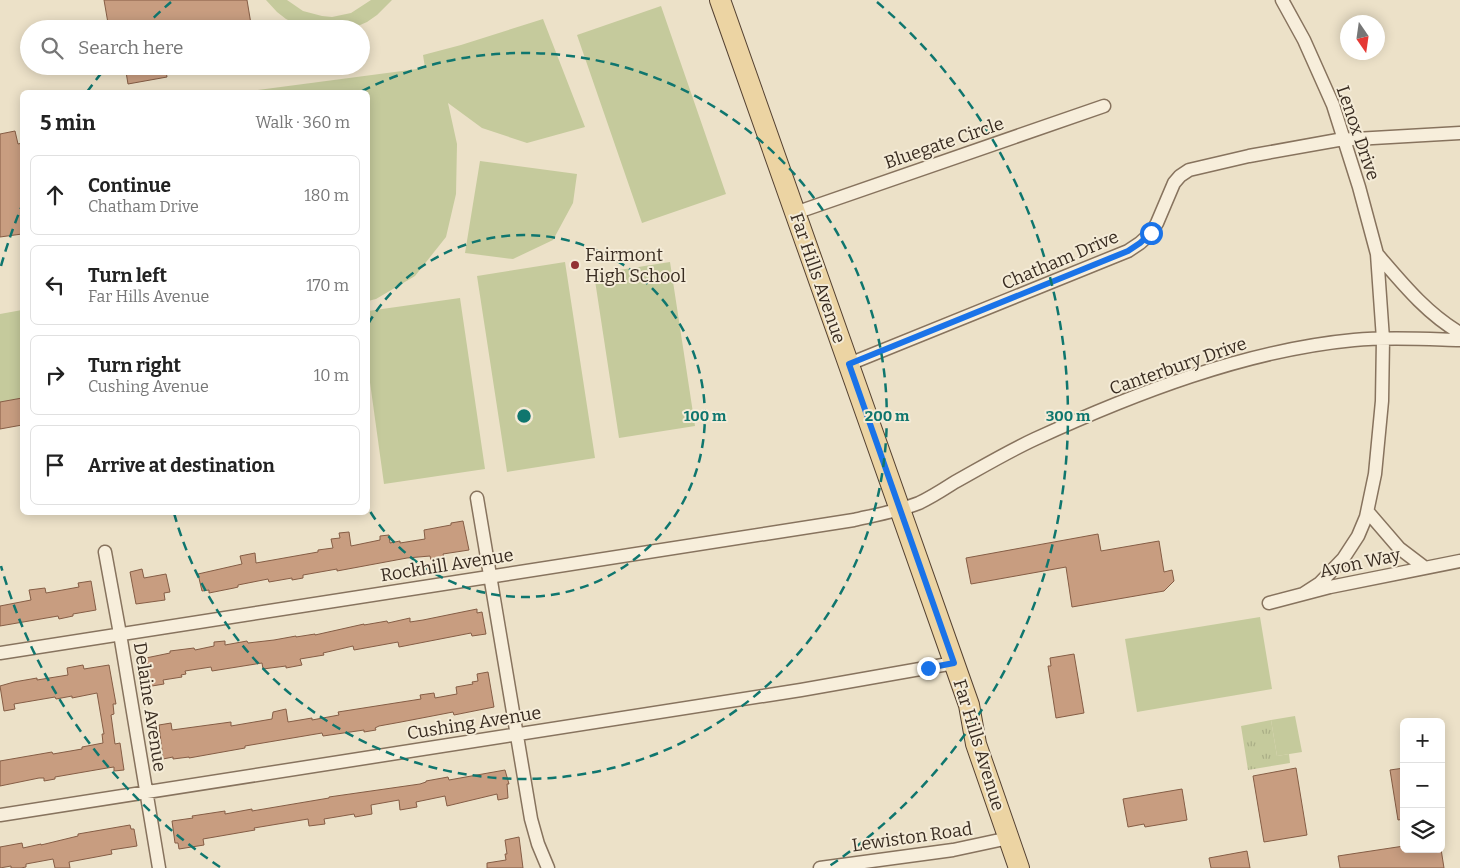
<!DOCTYPE html>
<meta charset="utf-8">
<style>
:root{--surface:#fff;--page:#f2f2f2;--text:#222;--muted:#767676;--line:#e0e0e0}
body{margin:0;font-family:Bitter,serif;background:var(--page);color:var(--text)}
.controls{position:absolute;right:15px;bottom:15px;display:grid;overflow:hidden;border-radius:8px;box-shadow:0 2px 12px #0003}
.controls button{width:45px;height:45px;display:grid;place-items:center;padding:0;border:0;border-bottom:1px solid var(--line);background:var(--surface);color:var(--text);font:25px sans-serif}
.compass{position:absolute;left:1340px;top:15px;width:45px;height:45px;border-radius:50%;background:var(--surface);box-shadow:0 2px 12px #0003;rotate:167deg}
.stop{position:absolute;width:15px;height:15px;margin:-11px;border:4px solid #1a73e8;border-radius:50%;background:#fff}
.stop.end{background:#1a73e8;border-color:#fff;box-shadow:0 1px 5px #0008}
.list{margin:0;padding:0;list-style:none}
h2{display:flex;justify-content:space-between;align-items:center;height:65px;margin:0;padding:0 20px;font-size:21px}
h2 small{font-size:16px;font-weight:400;color:var(--muted)}
.list li{display:grid;grid-template-columns:32px 1fr auto;gap:15px;align-items:center;box-sizing:border-box;height:80px;margin:0 10px 10px;padding:0 10px;border:1px solid var(--line);border-radius:8px}
.list b{display:block;font-size:19px;white-space:nowrap}
.list p{margin:0;font-size:16px;white-space:nowrap;color:var(--muted)}
.list em{font-size:16px;font-style:normal;color:var(--muted)}
.icon{flex:none;width:28px;height:28px;fill:none;stroke:currentColor;stroke-width:2;stroke-linecap:round;stroke-linejoin:round}
.map{position:relative;flex:none;width:1460px;height:868px;overflow:hidden}
.search{position:absolute;background:var(--surface);box-shadow:0 2px 12px #0003;left:20px;top:20px;width:350px;height:55px;display:flex;align-items:center;gap:12px;box-sizing:border-box;padding:0 18px;border-radius:28px;color:var(--muted);font-size:19px}
.panel{position:absolute;background:var(--surface);box-shadow:0 2px 12px #0003;left:20px;top:90px;width:350px;height:425px;border-radius:8px}
.map>svg:first-child{display:block}
.grass{fill:#c5ca9c}
.park{fill:url(#park-tufts)}
.building{fill:#c89d80;stroke:#855d45}
.lines{fill:none;stroke-linecap:round;stroke-linejoin:round}
.street-casing{stroke:#87735e;stroke-width:15}
.primary-casing{stroke:#554232;stroke-width:22}
.street{stroke:#f7eedb;stroke-width:12}
.primary{stroke:#ecd4a3;stroke-width:20}
.route{stroke:#1a73e8;stroke-width:6}
.ring{fill:none;stroke:#0f766e;stroke-width:2.5;stroke-dasharray:9 6}
.poi-dot{fill:#933234;stroke:#f4ebd7;stroke-width:2}
.labels{text-anchor:middle;stroke-width:4;stroke-linejoin:round;paint-order:stroke}
.street-label{font-size:18px;fill:#392c21;stroke:#f4ebd7}
.poi-label{font-size:18px;fill:#392c21;stroke:#f4ebd7;text-anchor:start}
.centre{fill:#0f766e;stroke:#f4ebd7;stroke-width:2.5}
.ring-label{font-size:15px;text-anchor:middle;font-weight:bold;fill:#0f766e;stroke:#f4ebd7;stroke-width:4;stroke-linejoin:round;paint-order:stroke}
</style>
<div class="map">
<svg width="1460" height="868" viewBox="0 0 1460 868">
<defs>
<pattern id="park-tufts" width="24" height="20" patternUnits="userSpaceOnUse" patternTransform="scale(1.25)"><rect width="24" height="20" fill="#c5ca9c"/><path d="M3 7l-1-3M5 7V3M7 7l1-3M15 17l-1-3M17 17v-4M19 17l1-3" fill="none" stroke="#aaae86"/></pattern>
</defs>
<rect width="100%" height="100%" fill="#ece1c8"/>
<path class="grass" d="M266 0H287L303 11 322 16 332 17 351 13 371 0H392L377 15 367 22 351 29H306L286 19 277 12Z
M661 6 726 194 642 223 577 35Z
M543 19 585 127 527 143 482 128 448 103 457 144 456 194 446 237 415 276 376 299 368 301V92H243L425 68 423 55 461 45Z
M480 161 577 174 573 203 553 240 513 259 465 253Z
M565 262 595 458 507 472 477 276Z
M670 262 695 426 619 438 594 274Z
M460 298 485 469 384 484 368 368V311Z
M22 310V398L0 402V314Z
M1260 617 1272 689 1137 712 1125 639Z
M1295 716 1302 752 1277 756 1271 720Z"/>
<path class="park" d="M1271 720 1277 756 1289 754 1290 763 1248 770 1241 726Z"/>
<path class="building" d="M104 0H247L251 24 223 29H109Z
M125 66H165L167 77 128 84Z
M15 131 18 144 22 143V234L0 237V134Z
M22 398V425L0 429V402Z
M463 521 469 550 443 554 444 558 431 560 430 556 407 558 337 571V569L303 575V578L292 580V578L269 582 268 579 238 585V587L234 588 209 593V590L202 591 198 574 242 564 240 556 255 553 256 563 318 552V550L333 548 331 539 340 538 339 533 349 532 351 546 380 540V536L389 535 390 543 400 541V543L425 539 424 530 451 525V523Z
M1098 534 1101 551 1159 541 1164 572 1172 570 1174 581 1164 591 1072 607 1066 567 971 584 966 558Z
M142 569 144 578 166 574 170 592 164 593 165 600 136 604 130 572Z
M91 581 96 610 73 614V616L59 619 58 616 0 626V606L31 600 29 590 45 588 46 593 79 587 78 583Z
M477 609V613L482 612 486 634 472 636 471 633 399 647 398 642 354 650 353 646 323 653 324 655 300 659 302 665 286 668V666L263 669 262 663 212 671 211 667 185 671 186 674 181 675 182 677 163 680 164 684 146 687 141 659 170 653V651L194 648 195 650 214 646V642L225 641V645L247 641 248 643 274 640 296 636V637L315 634V635L364 624V625L387 621 388 623 410 618V622L423 620Z
M1074 654 1084 713 1056 718 1048 666H1051L1050 658Z
M83 665 84 669 109 665 116 704H113L114 714 111 715 115 744 120 743 124 770 114 771V767L107 768 55 777V779L44 781V778H39L0 786V761L52 752 53 754 82 749V747L103 743 102 734H104L97 693 72 698V696L56 699 55 697 14 704 15 709 4 711 0 686 14 682 37 678V680L68 675 67 668Z
M488 672 494 707 454 715 453 712 401 722 379 726 375 728 376 730 364 732V730L323 736 322 733 245 746V748L189 758V757L173 759V757L163 759 159 725 171 723 172 730 231 722V726L272 719 273 712 286 709 288 722 312 718V720L339 715 338 712 421 699 420 695 434 693 435 698 457 694 456 687 473 684 472 682 478 681 477 674Z
M1296 768 1307 835 1264 842 1253 776Z
M1404 768V819L1398 820 1390 770Z
M505 770 509 784H507L508 798 498 800 497 794 447 806 445 796 416 802 417 807 400 810 399 800 371 805 372 814 355 817 354 814 324 819 325 824 309 826 308 819 254 828 255 830 203 839 204 845 179 849 178 843H175L172 821 193 818 192 816 225 811V814L252 809V811L329 798V797L420 784 426 782V781L448 777 449 780Z
M1182 789 1187 820 1145 827 1144 824 1128 827 1123 799Z
M130 825 131 829H134L137 846 111 850 112 854 69 862 70 868H55L53 859 26 864V867L21 868H11V866L0 868V847L22 843 23 848 41 844V845L78 836V834Z
M519 837 523 868H487V863L506 860 505 854H507L505 840Z
M1404 846V849H1441L1444 868H1340L1338 856Z
M1247 851 1250 868H1211L1209 858Z"/>
<g class="lines">
<defs>
<path id="street" d="M1282 0 1304 40 1333 105 1359 187 1377 254 1383 339 1382 401 1375 474 1366 517 1358 536 1343 559 1320 583 1303 594
M795 213 1104 106
M1377 254C1402 283 1426 313 1460 333
M849 364 1128 251 1140 243 1151 233 1157 223 1174 183 1180 176 1189 170 1249 156 1338 140 1460 133
M477 498 531 819 538 844 548 868
M1368 512 1399 548 1424 567
M105 552 120 634 159 868
M1269 603 1330 587 1460 561
M0 653 854 520C876 515 898 511 919 503 932 497 944 489 955 482 982 467 1007 452 1035 439 1133 394 1246 350 1354 340 1389 337 1425 339 1460 340
M0 815 801 690 954 663
M820 868 953 850 1009 838"/>
<path id="primary" d="M720 0 969 705 976 744 1019 868"/>
</defs>
<use href="#street" class="street-casing"/>
<use href="#primary" class="primary-casing"/>
<use href="#street" class="street"/>
<use href="#primary" class="primary"/>
</g>
<g class="lines">
<path class="route" d="M928 668 954 663 849 364 1128 251 1140 243 1151 233"/>
</g>
<g class="ring">
<path d="M368 324A181 181 0 1 1 368 508"/>
<path d="M362 91A363 363 0 1 1 174 513"/>
<path d="M220 867A544 544 0 0 1 1 566M1 266A544 544 0 0 1 21 208M87 92A544 544 0 0 1 107 66M143 28A544 544 0 0 1 171 2M877 2A544 544 0 0 1 828 867"/>
</g>
<circle class="poi-dot" cx="575" cy="265" r="5"/>
<g class="labels">
<g class="street-label">
<text transform="translate(1358 133) rotate(71)" y="6">Lenox Drive</text>
<text transform="translate(944 143) rotate(-19)" y="6">Bluegate Circle</text>
<text transform="translate(1060 260) rotate(-23)" y="6">Chatham Drive</text>
<text transform="translate(818 278) rotate(71)" y="6">Far Hills Avenue</text>
<text transform="translate(1178 366) rotate(-19)" y="6">Canterbury Drive</text>
<text transform="translate(1360 563) rotate(-12)" y="6">Avon Way</text>
<text transform="translate(447 565) rotate(-9)" y="6">Rockhill Avenue</text>
<text transform="translate(150 707) rotate(81)" y="6">Delaine Avenue</text>
<text transform="translate(474 723) rotate(-9)" y="6">Cushing Avenue</text>
<text transform="translate(979 745) rotate(73)" y="6">Far Hills Avenue</text>
<text transform="translate(912 837) rotate(-8)" y="6">Lewiston Road</text>
</g>
<g class="poi-label">
<text x="585" y="261">Fairmont<tspan x="585" dy="21">High School</tspan></text>
</g>
</g>
<circle cx="524" cy="416" r="8" class="centre"/>
<g class="ring-label">
<text x="705" y="421">100 m</text>
<text x="887" y="421">200 m</text>
<text x="1068" y="421">300 m</text>
</g>
</svg>
<div class="controls">
<button>+</button>
<button>−</button>
<button><svg class="icon" aria-label="layers" viewBox="0 0 24 24"><path d="M12 4l9 5-9 5-9-5zM3 14l9 5 9-5"/></svg></button>
</div>
<svg class="compass" viewBox="-18 -18 36 36"><path d="M0-13l5 13h-10z" fill="#e53935"/><path d="M0 13l5-13h-10z" fill="#767676"/></svg>
<div class="stop" style="left:1151px;top:233px"></div>
<div class="stop end" style="left:928px;top:668px"></div>
<div class="search"><svg class="icon" aria-label="search" viewBox="0 0 24 24"><circle cx="10" cy="10" r="6"/><path d="M15 15l6 6"/></svg>Search here</div>
<section class="panel">
<h2>5 min<small>Walk · 360 m</small></h2>
<ul class="list">
<li><svg class="icon" aria-label="ahead" viewBox="0 0 24 24"><path d="M12 20V5M6 11l6-6 6 6"/></svg><div><b>Continue</b><p>Chatham Drive</p></div><em>180 m</em></li>
<li><svg class="icon" aria-label="left" viewBox="0 0 24 24"><path d="M17 20v-9H6M10 6l-5 5 5 5"/></svg><div><b>Turn left</b><p>Far Hills Avenue</p></div><em>170 m</em></li>
<li><svg class="icon" aria-label="right" viewBox="0 0 24 24"><path d="M7 20v-9h11M14 6l5 5-5 5"/></svg><div><b>Turn right</b><p>Cushing Avenue</p></div><em>10 m</em></li>
<li><svg class="icon" aria-label="arrive" viewBox="0 0 24 24"><path d="M6 21V4h12l-3 4 3 4H6"/></svg><div><b>Arrive at destination</b></div></li>
</ul>
</section>
</div>
